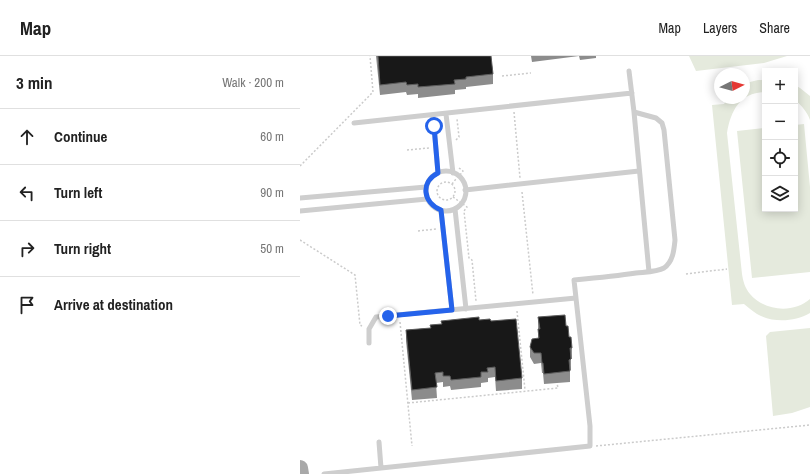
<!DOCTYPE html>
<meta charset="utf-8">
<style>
:root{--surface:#fff;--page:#f2f2f2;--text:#222;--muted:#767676;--line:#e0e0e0}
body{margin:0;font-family:"Archivo Narrow",sans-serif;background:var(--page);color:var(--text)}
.controls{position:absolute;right:12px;top:12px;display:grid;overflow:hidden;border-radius:0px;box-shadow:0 2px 10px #0003}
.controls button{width:36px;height:36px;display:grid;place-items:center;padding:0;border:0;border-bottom:1px solid var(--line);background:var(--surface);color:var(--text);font:20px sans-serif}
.compass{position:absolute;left:414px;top:12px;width:36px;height:36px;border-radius:50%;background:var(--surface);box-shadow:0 2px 10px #0003;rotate:84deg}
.stop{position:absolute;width:12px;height:12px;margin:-9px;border:3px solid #2563eb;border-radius:50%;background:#fff}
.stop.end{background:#2563eb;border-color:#fff;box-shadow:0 1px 4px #0008}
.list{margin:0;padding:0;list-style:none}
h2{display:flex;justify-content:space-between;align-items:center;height:52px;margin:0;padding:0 16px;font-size:17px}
h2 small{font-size:13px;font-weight:400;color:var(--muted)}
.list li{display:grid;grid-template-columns:26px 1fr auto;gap:12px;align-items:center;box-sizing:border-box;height:56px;padding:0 16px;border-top:1px solid var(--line)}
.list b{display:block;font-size:15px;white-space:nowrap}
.list em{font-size:13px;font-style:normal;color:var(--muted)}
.icon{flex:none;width:22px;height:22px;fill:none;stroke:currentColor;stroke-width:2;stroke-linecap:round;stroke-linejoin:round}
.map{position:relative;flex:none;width:510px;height:418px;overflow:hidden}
header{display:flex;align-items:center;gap:24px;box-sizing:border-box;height:56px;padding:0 20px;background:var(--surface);border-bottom:1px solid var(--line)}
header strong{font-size:19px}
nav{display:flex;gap:22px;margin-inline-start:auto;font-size:14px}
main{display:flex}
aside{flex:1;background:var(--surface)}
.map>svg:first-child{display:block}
.green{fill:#e5eadd}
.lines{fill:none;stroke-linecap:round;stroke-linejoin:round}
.path{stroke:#cbcbcb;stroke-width:1.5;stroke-dasharray:2 2;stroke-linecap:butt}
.lane{stroke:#cecece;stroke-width:5}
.primary{stroke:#a9a9a9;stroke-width:16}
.wall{fill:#8c8c8c}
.building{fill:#181818;stroke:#5d5d5d}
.route{stroke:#2563eb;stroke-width:5}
</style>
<header>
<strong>Map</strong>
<nav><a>Map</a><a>Layers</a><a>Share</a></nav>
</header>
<main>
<aside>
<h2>3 min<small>Walk · 200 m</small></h2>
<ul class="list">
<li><svg class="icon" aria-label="ahead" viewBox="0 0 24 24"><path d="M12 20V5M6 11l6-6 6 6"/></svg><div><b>Continue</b></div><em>60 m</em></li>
<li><svg class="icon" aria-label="left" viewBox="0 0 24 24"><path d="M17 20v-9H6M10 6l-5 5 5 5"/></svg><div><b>Turn left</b></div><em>90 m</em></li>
<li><svg class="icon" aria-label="right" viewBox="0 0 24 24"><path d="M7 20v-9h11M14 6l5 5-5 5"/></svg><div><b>Turn right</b></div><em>50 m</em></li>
<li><svg class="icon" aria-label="arrive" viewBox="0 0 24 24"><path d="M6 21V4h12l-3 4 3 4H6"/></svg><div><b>Arrive at destination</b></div></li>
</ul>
</aside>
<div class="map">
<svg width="510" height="418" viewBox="0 0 510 418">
<rect width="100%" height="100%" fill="#fff"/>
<path class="green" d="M389 0H487L464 7 396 15Z
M458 24H465V36C440 37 431 54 427 77L442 218C443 225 445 232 450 238 464 255 493 258 510 243V257C494 266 473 267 457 258 452 255 448 251 444 248L432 249 412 49 424 48 428 42H444V29L450 26Z
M495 29 500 32 510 40V64C507 56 502 50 495 44Z
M504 68 510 131V216L452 222 437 75 465 72V153H495V69Z
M510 272V351L492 357 473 360 466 280 470 276Z"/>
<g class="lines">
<path class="path" d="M202 20 231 17
M214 56 220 122
M156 84 159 81 157 63
M107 94 129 92
M0 110 73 36 70 0
M159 112 163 115 160 119
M137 135a9 9 0 1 1 18 0a9 9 0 1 1-18 0Z
M152 128 156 123
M222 136 233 239
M153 141 167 151 164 155 169 202 172 204 176 245
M118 175 136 173
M0 184 55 219 60 269 62 270
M386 218 427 213
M217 255 225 334
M100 266 112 390
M108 347 258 332 257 327
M296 390 510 369"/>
<path class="lane" d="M334 56 349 216
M146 58 153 117
M133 59 138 117
M54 67 332 37
M126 135a20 20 0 1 1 40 0a20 20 0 1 1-40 0Z
M165 134 339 115
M0 142 126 131
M155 153 166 253
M0 155 127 143
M141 155 152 254
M69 287V273L76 261 276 242
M79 386 81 412
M24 418 290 390V370L274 224C295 222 316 220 336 217 344 216 357 216 364 212 373 206 374 194 375 184L364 74 362 67 356 62 334 56 329 15"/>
<path class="primary" d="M0 412 1 418"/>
</g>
<path class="wall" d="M76 0H191L193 18V28L166 31V33L155 34V38L118 42V38L107 39 106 36 80 39Z
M231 0H296V2L280 4 279 0 232 6Z
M238 261 266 270 272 292V303H271V314H270V326L244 328 243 317H242L241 307 234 308 230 301V291L238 282Z
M179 264 191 265 222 322V333L196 335 195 321 188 322V326L181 327V331L151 334 150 330 143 331V326L136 327 137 342 112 344 106 285V274L130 272Z"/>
<path class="building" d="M78 0H191L193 18 166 21V23L154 24 155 28 118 31V28L107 29 106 26 80 29Z
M265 259 266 270H268L269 281H271L272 292H270L271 303 269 304 270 315 244 318 243 307H242L241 297H234L230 291 232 283 239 282 238 273H240L238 261Z
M179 261V264L190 263 191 265 216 263 222 322 196 325 195 311 187 312 188 316H181V321L151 324 150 320H143V316L135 317 137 331 112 334 106 274 131 272 130 269 142 268 141 265Z"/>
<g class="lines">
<path class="route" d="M88 260 152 254 141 154C123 147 120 126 138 117L134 70"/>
</g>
</svg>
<div class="controls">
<button>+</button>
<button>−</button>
<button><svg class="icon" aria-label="locate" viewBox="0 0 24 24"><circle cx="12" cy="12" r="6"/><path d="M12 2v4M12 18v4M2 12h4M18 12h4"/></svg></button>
<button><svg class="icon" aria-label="layers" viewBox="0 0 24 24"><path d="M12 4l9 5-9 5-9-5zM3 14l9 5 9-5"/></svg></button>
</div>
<svg class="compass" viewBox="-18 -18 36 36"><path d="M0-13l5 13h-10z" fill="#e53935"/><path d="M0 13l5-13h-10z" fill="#767676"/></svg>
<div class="stop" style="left:134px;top:70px"></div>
<div class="stop end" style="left:88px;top:260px"></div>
</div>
</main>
